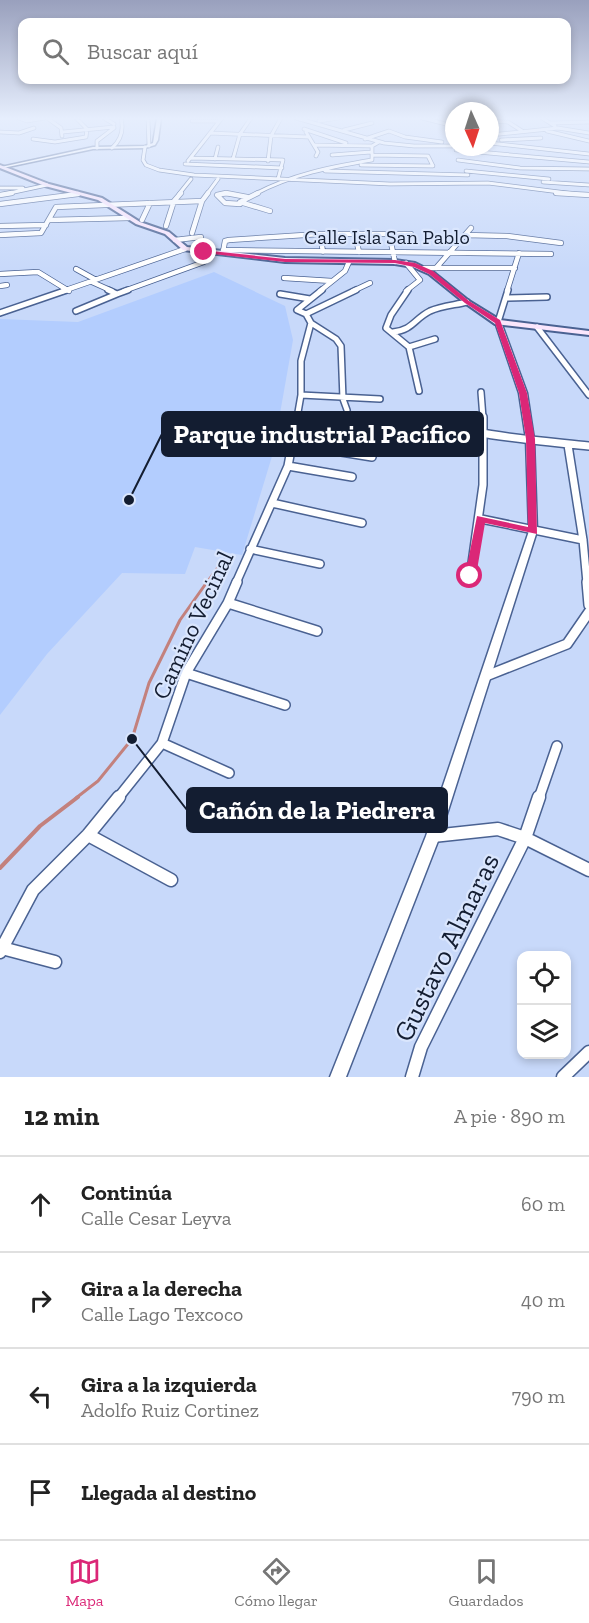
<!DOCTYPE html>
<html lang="es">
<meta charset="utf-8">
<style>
:root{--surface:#fff;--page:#f2f2f2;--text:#222;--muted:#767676;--line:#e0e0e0;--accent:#db2777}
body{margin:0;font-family:"Zilla Slab",serif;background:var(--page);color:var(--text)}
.controls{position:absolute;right:18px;bottom:18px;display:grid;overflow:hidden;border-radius:12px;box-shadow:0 3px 9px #0003}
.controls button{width:54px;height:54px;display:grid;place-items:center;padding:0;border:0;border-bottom:2px solid var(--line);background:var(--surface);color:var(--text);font:30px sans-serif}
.compass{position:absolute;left:445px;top:102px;width:54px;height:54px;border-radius:50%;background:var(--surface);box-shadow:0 3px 9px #0003;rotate:177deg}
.stop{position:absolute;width:18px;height:18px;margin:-14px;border:4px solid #db2777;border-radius:50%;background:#fff}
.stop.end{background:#db2777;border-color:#fff;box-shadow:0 2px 6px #0008}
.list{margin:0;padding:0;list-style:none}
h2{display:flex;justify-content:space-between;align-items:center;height:78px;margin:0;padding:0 24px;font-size:26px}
h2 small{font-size:20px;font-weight:400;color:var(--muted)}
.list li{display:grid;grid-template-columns:39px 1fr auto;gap:18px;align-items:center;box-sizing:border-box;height:96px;padding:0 24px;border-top:2px solid var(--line)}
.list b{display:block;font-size:22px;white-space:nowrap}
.list p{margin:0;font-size:20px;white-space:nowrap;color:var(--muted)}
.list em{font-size:20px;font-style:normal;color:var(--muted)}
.icon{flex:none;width:33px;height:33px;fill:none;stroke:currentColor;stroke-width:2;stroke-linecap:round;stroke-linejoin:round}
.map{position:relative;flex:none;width:589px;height:1077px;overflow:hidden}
.search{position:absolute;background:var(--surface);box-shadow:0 3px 9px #0003;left:18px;right:18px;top:18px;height:66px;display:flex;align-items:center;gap:15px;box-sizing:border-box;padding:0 21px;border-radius:12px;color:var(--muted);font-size:22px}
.sheet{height:462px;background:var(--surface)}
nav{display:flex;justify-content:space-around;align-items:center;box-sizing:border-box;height:84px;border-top:2px solid var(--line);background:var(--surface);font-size:16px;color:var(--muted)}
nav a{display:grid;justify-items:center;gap:3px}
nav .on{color:var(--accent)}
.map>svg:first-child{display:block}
.built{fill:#b3cdfe}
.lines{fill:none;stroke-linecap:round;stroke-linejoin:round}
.stream-far2{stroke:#c3817d;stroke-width:2}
.stream-far1{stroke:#c3817d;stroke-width:3}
.stream{stroke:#c3817d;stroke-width:4}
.minor-far5-casing{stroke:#4a6292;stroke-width:4.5}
.minor-far4-casing{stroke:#4a6292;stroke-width:6}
.minor-far3-casing{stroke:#4a6292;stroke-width:8}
.minor-far2-casing{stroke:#4a6292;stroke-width:10}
.minor-far1-casing{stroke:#4a6292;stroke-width:12}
.minor-casing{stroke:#4a6292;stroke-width:15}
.tertiary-casing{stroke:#4a6292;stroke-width:3}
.secondary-casing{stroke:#4a6292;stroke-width:4}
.minor-far5{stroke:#fff;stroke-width:3}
.minor-far4{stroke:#fff;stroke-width:4.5}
.minor-far3{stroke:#fff;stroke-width:5}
.minor-far2{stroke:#fff;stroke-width:7}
.minor-far1{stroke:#fff;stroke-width:9}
.minor{stroke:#fff;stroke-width:12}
.tertiary{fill:#fff;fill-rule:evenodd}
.secondary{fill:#fae6fc;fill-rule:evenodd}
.route{fill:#db2777}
.labels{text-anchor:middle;stroke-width:4.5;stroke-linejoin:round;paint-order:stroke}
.far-street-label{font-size:20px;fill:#131d31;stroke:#dae6fd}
.street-label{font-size:24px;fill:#131d31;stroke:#dae6fd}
.near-street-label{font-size:28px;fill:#131d31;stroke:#dae6fd}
.leader{fill:none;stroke:#131d31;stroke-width:2}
.callout-dot{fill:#131d31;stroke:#dae6fd;stroke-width:2}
.callout{fill:#131d31;stroke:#131d31;stroke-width:2}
.callout-label{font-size:26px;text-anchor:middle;font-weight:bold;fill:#fff}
</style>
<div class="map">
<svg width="589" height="1077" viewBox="0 0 589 1077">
<rect width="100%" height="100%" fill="#c8d9fa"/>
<path class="built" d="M214 272 285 306 293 340 273 453 242 555 195 547 185 574 122 573 47 654 0 715V319L78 322Z"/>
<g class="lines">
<path class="stream-far2" d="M206 583 224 558"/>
<path class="stream-far1" d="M76 798 98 781 132 739 149 683 180 620 207 582"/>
<path class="stream" d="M0 868 40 826 78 797"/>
<defs>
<path id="minor-far5" d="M19 118 27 121 45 118
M47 118 61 128 62 136
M104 118 114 124
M148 118 149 146
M296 118 384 143 414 146H454
M422 118 454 126
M542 118 555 126
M192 121H219
M319 121 338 118
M490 121 508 122 522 131
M551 123 589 122
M304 129 346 143
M344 130 372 123
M547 131 589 141
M0 132 19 133 34 128
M63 132 114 127
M306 132 318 152 316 156
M210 133 308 137
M490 135 558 128 589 133
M33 139 55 142 86 137 87 129 76 118
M365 139 389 131 405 137 442 142
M501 140 541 138
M490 143 589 154
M315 145 372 146
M145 147 143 160 146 165 159 170 194 175 390 184 488 183 575 194
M97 148V141L114 128
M112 148C121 140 124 130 121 118
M456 150 589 162
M332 155 371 152
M191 158 283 160 278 179
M215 159 218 147
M233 159 240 134 251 118
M458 160 520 168 589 169
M188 161 222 118
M268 161 271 136 281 118
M185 164 282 168
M361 165 433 166 428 156 372 155
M325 171 468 175
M466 171 549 179
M543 182 589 185
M0 188H23
M5 194 47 185
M179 194 191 179
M207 194 218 179
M221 194H231
M255 194C293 174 330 167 372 160V146L379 142"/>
<path id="minor-far4" d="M258 193 240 202 270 211
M556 193 589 195
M0 195 12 193
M0 204 78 194
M240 204 225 203 217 195 226 193 247 197
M49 220 129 218
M142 220 150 203
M0 226 46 225
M166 226 174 201 181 193
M192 233 202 201 208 193
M389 233 395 262
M320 234 323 252
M355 234 359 252
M0 235 41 233 56 207 202 201
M465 235 507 236 561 243
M175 240 201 237
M223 250 551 254
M223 252 225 241 229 240 320 234H411
M406 263 420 280 406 291
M424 268H515
M436 268 471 228
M76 269 96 280
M0 274 38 272 69 291
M284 278 332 281
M92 282 112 291
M0 286 7 285
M63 291 185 249
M124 291 204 262 206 257 204 252
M320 291 345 271 349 262
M353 291 370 283
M507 291 519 253"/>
<path id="minor-far3" d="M108 290 117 294 128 290
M408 290 391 315 386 328 409 347 419 391
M280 294 310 299
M506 298 547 297
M76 311 117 294
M0 313 67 290
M306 314 356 290
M498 322 508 290
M311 323 336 339 341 346 343 399 347 410
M537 327 589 395
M393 332C413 330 414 319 430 311 441 306 455 305 467 302
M409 347 435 339
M481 392 483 418
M301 395 380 399
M297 418 301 395V361L311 323 306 314 297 310 322 290"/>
<path id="minor-far2" d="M426 421C443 423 459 429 476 432 513 439 552 442 589 446
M295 425 391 433
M292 444 372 457
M568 445 583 540 587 583
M288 466 352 477
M272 503 362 523
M481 519 583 540
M250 549 320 564
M470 577 483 485V417
M236 583 288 466 297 417"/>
<path id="minor-far1" d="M587 582 589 605
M228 603 317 631
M186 673 285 705
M486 676 567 644 589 612
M162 743 229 773
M118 798 162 743 186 673 228 603 237 582
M539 798 557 746"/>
<path id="minor" d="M88 835 171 880
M433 836 498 829 525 838 589 870
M2 948 55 962
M0 952 33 890 88 835 119 797
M412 1077 421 1047 525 838 539 797
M563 1077 589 1052"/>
<path id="tertiary" d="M157 118H161L158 140 155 145 145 148 93 149 3 168 1 167 93 147 145 146 153 143Z
M498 320 501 322 527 393 534 439 537 531 440 836 346 1077H330L426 836 529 531 526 439 519 393 495 322Z"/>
<path id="secondary" d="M0 165 49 184 102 198 140 222 169 232 187 247 285 258 395 260 415 263 433 272 469 301 500 320 589 331V335L495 324 465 303 429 274 413 267 395 264 285 262 183 250 165 234 136 224 98 200 45 186 0 168Z"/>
</defs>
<use href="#minor-far5" class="minor-far5-casing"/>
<use href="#minor-far4" class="minor-far4-casing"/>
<use href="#minor-far3" class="minor-far3-casing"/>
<use href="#minor-far2" class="minor-far2-casing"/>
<use href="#minor-far1" class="minor-far1-casing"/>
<use href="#minor" class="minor-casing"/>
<use href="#tertiary" class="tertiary-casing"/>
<use href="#secondary" class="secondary-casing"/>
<use href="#minor-far5" class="minor-far5"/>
<use href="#minor-far4" class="minor-far4"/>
<use href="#minor-far3" class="minor-far3"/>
<use href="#minor-far2" class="minor-far2"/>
<use href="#minor-far1" class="minor-far1"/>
<use href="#minor" class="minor"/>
<use href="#tertiary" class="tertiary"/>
<use href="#secondary" class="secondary"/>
</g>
<linearGradient id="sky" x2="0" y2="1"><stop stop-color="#99a0bd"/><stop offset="0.44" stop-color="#e6eefd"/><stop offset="1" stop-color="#e6eefd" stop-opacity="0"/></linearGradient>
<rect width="589" height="269" fill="url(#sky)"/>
<path class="route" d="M202 250 285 259 395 260 415 263 433 271 469 301 500 320 527 393 535 439 537 534 485 523 476 576 474 579H467L465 576 477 516 528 527 526 439 519 393 495 323 465 303 429 274 414 267 395 263 285 262 204 253Z"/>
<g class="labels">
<g class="far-street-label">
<text x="387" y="244">Calle Isla San Pablo</text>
</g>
<g class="street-label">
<text transform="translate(193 625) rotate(-65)" y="8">Camino Vecinal</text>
</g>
<g class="near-street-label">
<text transform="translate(446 947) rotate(-64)" y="10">Gustavo Almaras</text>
</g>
</g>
<path class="leader" d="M129 500L162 434M132 739L187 810"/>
<g class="callout-dot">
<circle cx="129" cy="500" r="6"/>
<circle cx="132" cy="739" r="6"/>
</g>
<g class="callout">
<rect x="162" y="412" width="321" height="44" rx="6"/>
<rect x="187" y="788" width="260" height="44" rx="6"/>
</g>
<g class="callout-label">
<text x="322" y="443">Parque industrial Pacífico</text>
<text x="317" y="819">Cañón de la Piedrera</text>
</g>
</svg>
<div class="controls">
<button><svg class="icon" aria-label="locate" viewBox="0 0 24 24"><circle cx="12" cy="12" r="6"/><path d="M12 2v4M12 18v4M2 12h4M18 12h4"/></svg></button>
<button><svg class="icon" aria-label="layers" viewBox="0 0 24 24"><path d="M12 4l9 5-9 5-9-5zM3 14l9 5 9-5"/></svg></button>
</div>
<svg class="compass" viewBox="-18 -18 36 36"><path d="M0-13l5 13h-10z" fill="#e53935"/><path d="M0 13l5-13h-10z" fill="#767676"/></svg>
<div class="stop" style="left:470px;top:576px"></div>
<div class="stop end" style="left:204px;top:252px"></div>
<div class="search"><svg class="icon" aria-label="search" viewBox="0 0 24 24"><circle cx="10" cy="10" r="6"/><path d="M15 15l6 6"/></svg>Buscar aquí</div>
</div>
<section class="sheet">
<h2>12 min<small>A pie · 890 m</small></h2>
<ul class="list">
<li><svg class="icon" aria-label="ahead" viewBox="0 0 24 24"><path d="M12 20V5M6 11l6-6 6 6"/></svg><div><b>Continúa</b><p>Calle Cesar Leyva</p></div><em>60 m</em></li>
<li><svg class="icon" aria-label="right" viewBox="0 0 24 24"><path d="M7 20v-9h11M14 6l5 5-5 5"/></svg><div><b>Gira a la derecha</b><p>Calle Lago Texcoco</p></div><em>40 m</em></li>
<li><svg class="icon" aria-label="left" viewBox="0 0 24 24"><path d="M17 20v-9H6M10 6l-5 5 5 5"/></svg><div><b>Gira a la izquierda</b><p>Adolfo Ruiz Cortinez</p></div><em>790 m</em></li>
<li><svg class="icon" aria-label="arrive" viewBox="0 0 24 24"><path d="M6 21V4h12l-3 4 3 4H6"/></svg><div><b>Llegada al destino</b></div></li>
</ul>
</section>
<nav>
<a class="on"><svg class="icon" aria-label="map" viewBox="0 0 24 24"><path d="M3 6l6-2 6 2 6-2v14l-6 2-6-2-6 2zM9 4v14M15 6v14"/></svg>Mapa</a>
<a><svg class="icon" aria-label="directions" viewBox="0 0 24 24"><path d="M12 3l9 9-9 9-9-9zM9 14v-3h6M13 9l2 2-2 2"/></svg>Cómo llegar</a>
<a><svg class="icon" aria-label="saved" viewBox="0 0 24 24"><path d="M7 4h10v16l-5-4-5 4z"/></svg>Guardados</a>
</nav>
